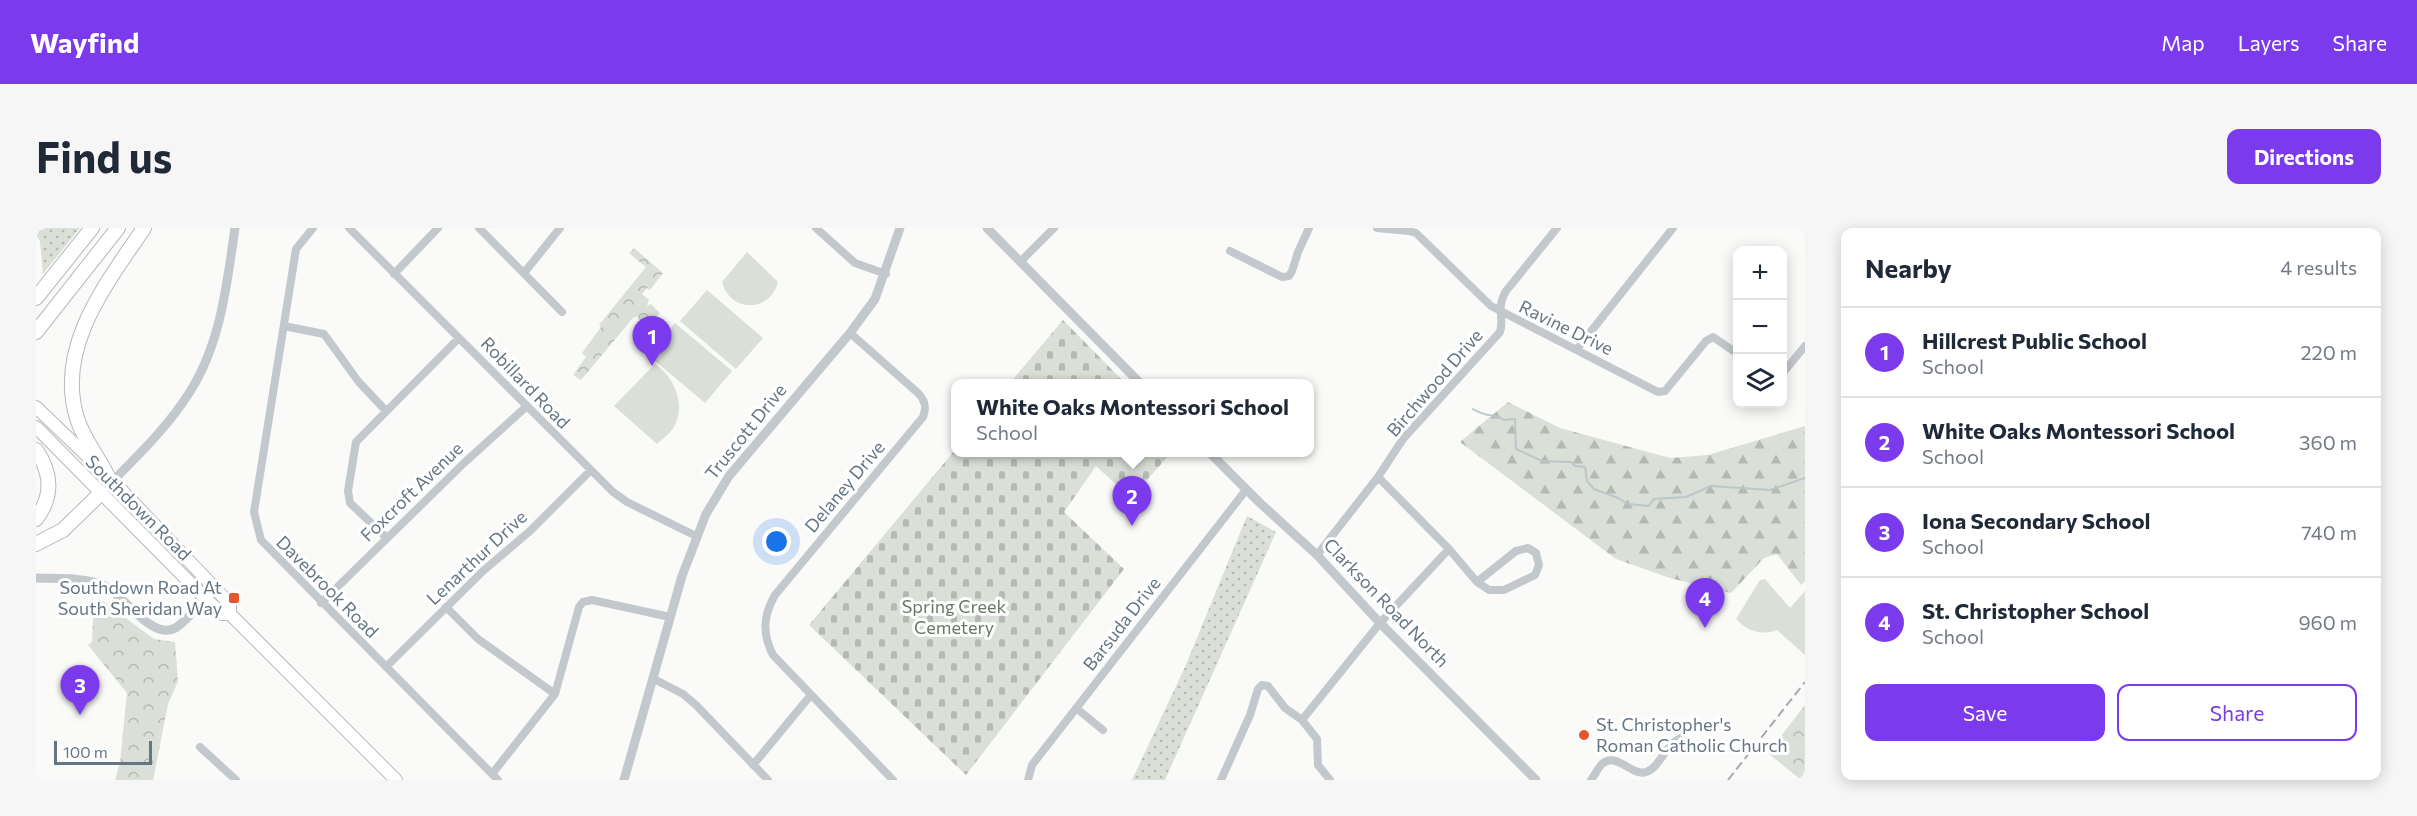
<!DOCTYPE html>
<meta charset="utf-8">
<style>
:root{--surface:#fff;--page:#f6f6f7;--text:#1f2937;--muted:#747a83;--line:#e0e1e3;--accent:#7c3aed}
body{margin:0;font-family:Commissioner,sans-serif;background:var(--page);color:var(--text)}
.controls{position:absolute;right:18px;top:18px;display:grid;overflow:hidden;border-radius:12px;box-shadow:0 3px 15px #0003}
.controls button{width:54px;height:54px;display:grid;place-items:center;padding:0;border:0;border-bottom:2px solid var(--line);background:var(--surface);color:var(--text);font:30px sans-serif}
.scale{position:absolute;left:18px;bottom:15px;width:98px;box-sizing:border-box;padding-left:6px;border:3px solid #657683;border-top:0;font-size:16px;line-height:21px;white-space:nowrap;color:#657683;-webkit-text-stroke:4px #fff;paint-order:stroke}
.you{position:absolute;left:741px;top:314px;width:21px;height:21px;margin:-15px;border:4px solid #fff;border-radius:50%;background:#1a73e8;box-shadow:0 0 0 9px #1a73e833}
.badge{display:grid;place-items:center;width:39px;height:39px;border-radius:50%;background:var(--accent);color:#fff;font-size:20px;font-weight:700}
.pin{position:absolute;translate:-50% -50px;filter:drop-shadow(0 2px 3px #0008)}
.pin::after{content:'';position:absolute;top:32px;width:21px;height:18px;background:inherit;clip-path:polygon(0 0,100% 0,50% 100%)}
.popup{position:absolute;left:915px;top:151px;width:363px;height:78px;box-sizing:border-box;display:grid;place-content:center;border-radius:12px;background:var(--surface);filter:drop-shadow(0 2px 4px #0005);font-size:20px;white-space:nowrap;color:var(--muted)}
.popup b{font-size:22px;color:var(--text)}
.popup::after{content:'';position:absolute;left:50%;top:100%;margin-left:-12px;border:12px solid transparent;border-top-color:var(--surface)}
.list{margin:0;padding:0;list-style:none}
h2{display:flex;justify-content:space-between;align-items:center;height:78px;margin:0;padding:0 24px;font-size:26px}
h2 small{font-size:20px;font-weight:400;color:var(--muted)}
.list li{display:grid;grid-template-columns:39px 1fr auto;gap:18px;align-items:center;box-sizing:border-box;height:90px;padding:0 24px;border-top:2px solid var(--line)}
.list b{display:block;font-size:22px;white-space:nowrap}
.list p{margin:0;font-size:20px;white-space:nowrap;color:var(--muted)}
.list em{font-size:20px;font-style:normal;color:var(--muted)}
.actions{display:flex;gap:12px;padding:18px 24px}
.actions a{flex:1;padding:14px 0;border:2px solid var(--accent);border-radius:12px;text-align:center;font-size:21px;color:var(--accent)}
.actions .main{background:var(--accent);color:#fff}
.icon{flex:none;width:33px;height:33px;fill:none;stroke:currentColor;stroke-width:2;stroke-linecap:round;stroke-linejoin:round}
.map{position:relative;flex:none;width:1769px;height:552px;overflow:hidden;border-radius:12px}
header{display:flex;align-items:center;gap:36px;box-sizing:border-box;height:84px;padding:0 30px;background:var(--accent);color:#fff}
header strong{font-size:28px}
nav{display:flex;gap:33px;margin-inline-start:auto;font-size:21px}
.intro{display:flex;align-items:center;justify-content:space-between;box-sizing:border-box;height:144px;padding:0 36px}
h1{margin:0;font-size:42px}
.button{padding:15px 27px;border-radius:12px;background:var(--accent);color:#fff;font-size:21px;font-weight:700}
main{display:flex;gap:36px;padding:0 36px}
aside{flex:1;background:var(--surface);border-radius:12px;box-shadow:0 3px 15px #0003}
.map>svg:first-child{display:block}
.grass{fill:url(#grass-dots)}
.forest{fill:url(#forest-firs)}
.cemetery{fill:url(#cemetery-stones)}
.park{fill:url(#park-crowns)}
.pitch{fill:#dadfd7}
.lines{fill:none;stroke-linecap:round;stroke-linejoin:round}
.stream{stroke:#bbc7cb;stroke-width:2}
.primary-casing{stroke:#b5babe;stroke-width:14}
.motorway-casing{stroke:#b4b9bd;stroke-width:16}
.minor{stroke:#c3c8cc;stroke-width:8}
.tertiary{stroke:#c3c8cc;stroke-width:9}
.primary{stroke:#fff;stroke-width:12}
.motorway{stroke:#fff;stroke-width:14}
.rail{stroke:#a2aab0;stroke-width:2;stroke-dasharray:9 4.5;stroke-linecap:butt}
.poi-dot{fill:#e4572e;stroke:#fff;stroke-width:2}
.labels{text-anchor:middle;stroke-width:6;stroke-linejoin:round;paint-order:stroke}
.street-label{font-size:18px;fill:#657683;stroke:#fff}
.poi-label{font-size:18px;fill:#657683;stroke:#fff;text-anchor:end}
.park-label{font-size:18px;fill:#687a64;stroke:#fff}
</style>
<header>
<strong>Wayfind</strong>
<nav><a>Map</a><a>Layers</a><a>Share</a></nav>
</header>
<div class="intro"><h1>Find us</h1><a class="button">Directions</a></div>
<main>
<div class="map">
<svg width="1769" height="552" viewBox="0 0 1769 552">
<defs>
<pattern id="grass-dots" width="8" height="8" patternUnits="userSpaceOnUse" patternTransform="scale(1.5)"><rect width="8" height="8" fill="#dadfd7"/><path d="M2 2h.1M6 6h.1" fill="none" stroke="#b4b9b4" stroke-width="1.8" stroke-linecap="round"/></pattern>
<pattern id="forest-firs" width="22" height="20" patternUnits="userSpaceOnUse" patternTransform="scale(1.5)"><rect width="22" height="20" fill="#dadfd7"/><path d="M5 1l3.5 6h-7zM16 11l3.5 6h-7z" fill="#b4b9b4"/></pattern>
<pattern id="cemetery-stones" width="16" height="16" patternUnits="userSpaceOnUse" patternTransform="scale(1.5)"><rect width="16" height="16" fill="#dadfd7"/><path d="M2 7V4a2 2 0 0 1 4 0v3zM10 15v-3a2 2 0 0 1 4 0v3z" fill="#b4b9b4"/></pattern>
<pattern id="park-crowns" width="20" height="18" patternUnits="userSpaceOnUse" patternTransform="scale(1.5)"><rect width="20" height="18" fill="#dadfd7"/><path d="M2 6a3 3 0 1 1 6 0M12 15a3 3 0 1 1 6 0" fill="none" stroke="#b4b9b4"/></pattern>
</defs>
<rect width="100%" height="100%" fill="#fafaf8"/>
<path class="grass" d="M0 0H44L7 46 4 13 0 7Z
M1211 288 1240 304 1129 552H1096L1149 439Z"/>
<path class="forest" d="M1472 174 1524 200 1634 230 1672 227 1769 198V353L1765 357 1741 326 1728 330 1695 365 1634 350 1580 331 1424 214Z"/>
<path class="cemetery" d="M1027 92 1089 155H974Z
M919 222V224L1135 225 1095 270 1060 238 1028 284 1088 341 930 547 773 397Z"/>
<path class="park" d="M598 20 627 45 614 62 611 60 606 66 613 72 611 78 615 76 624 85 612 98 603 92 602 88 597 90 545 152 537 147 550 129 546 125 565 99 563 97 610 39 593 25Z
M67 373 118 411 139 414 142 453 132 476 117 552H79L84 535 91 465 52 417 56 414 57 391Z
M1769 477V552H1765L1732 525Z"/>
<path class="pitch" d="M711 24 742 54C734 85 694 85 686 54Z
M671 62 727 110 700 141 644 93Z
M639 95 696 143 669 175 612 127Z
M619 136C640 150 652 181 635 203 631 208 625 212 621 216L578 178Z
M1729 351 1754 380 1769 363V427L1741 402C1725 408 1711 403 1700 391L1724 352Z"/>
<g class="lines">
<path class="stream" d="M1437 181C1450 190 1459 185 1468 192L1479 191 1480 221 1506 233 1535 234 1539 238 1549 239 1551 253 1558 261 1582 270 1592 276 1613 278 1618 271 1650 269 1675 258 1734 262 1769 250"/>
<defs>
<path id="primary" d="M0 179 71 247 194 376V386
M0 199 170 371 186 386H194L360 552"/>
<path id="motorway" d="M0 70 56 0
M0 104 82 0
M0 222C16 245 17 269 0 291
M71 247C62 228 47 211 41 190 19 119 71 55 108 0
M0 316 27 302 65 265"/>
</defs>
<use href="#primary" class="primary-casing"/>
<use href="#motorway" class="motorway-casing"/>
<path class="minor" d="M277 0 260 21 218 284 225 312 462 552
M313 0 577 264 591 274 660 308
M443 0 526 84
M780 0 819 35 850 46
M1341 0 1373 3 1380 5 1455 78 1622 164 1629 163 1670 113 1677 109 1702 126
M1194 23 1246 49 1253 48 1256 43 1262 24 1273 0
M984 34 1018 0
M488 45 524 0
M358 46 402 0
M248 98 288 106 322 153 350 183
M814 105 882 165C889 172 891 179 887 189L739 367C727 388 726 405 737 427L857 552
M1541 121 1637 0
M1746 146 1769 118
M1342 249 1413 321 1441 354 1453 362H1468L1499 347 1503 337 1500 325 1492 320 1480 323 1441 354
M350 309 314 275 312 263 320 214 423 110
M1281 327 1342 249 1367 211 1464 104C1469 87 1459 83 1470 63L1521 0
M285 375 428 235 491 178
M410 379 442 411 519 466
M350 439 447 343 494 303 554 243
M618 451 647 466 660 477 732 552
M1040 480 1067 502
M1266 492 1344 395 1413 321
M164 519 200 552
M717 537 774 468
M456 546 519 466 543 379 547 374 556 372 634 389
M992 552 996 537 1210 262
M1185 552 1214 487 1222 461 1226 457 1232 458 1249 480 1266 492 1281 511 1282 537 1294 552
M1555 552C1559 547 1562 540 1566 536 1581 523 1596 549 1610 544 1625 539 1629 515 1647 509"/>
<path class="tertiary" d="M951 0 1105 156
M1173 224 1224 275 1281 327 1344 395 1500 552
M65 265C96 233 132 200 155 162 185 114 191 55 199 0
M0 350C22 351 49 349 69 358 89 368 117 415 141 399 153 390 163 377 174 366
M588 552 646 348 670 286 693 248 814 105 839 71 864 0"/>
<use href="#primary" class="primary"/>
<use href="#motorway" class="motorway"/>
<path class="rail" d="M1692 552 1769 454"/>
</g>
<g class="poi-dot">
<rect x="192" y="364" width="12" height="12" rx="3"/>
<circle cx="1548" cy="507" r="6"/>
</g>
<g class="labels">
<g class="street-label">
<text transform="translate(1530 100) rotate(26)" y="6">Ravine Drive</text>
<text transform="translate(489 155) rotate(46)" y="6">Robillard Road</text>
<text transform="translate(1399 155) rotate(-49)" y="6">Birchwood Drive</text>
<text transform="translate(710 204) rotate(-51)" y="6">Truscott Drive</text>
<text transform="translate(809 259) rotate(-50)" y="6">Delaney Drive</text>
<text transform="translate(376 264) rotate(-44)" y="6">Foxcroft Avenue</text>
<text transform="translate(102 280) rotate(45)" y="6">Southdown Road</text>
<text transform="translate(441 330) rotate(-43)" y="6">Lenarthur Drive</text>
<text transform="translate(291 359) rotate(45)" y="6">Davebrook Road</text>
<text transform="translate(1350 375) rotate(46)" y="6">Clarkson Road North</text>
<text transform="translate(1086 396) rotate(-52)" y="6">Barsuda Drive</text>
</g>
<g class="poi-label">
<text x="186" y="366">Southdown Road At<tspan x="186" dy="21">South Sheridan Way</tspan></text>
<text x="1560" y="503" text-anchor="start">St. Christopher's<tspan x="1560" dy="21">Roman Catholic Church</tspan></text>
</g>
<g class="park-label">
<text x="918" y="385">Spring Creek<tspan x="918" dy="21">Cemetery</tspan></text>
</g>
</g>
</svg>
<div class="controls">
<button>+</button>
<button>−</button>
<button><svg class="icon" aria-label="layers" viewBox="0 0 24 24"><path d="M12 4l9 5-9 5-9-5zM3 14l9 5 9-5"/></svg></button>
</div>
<div class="scale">100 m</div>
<div class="you"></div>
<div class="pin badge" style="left:616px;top:138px">1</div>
<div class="pin badge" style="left:1096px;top:298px">2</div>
<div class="popup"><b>White Oaks Montessori School</b>School</div>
<div class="pin badge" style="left:44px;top:487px">3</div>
<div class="pin badge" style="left:1669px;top:400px">4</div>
</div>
<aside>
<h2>Nearby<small>4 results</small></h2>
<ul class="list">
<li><span class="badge">1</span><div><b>Hillcrest Public School</b><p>School</p></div><em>220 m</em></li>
<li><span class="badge">2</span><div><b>White Oaks Montessori School</b><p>School</p></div><em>360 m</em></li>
<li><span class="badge">3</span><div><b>Iona Secondary School</b><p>School</p></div><em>740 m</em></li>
<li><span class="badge">4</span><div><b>St. Christopher School</b><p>School</p></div><em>960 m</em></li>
</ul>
<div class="actions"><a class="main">Save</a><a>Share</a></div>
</aside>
</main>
